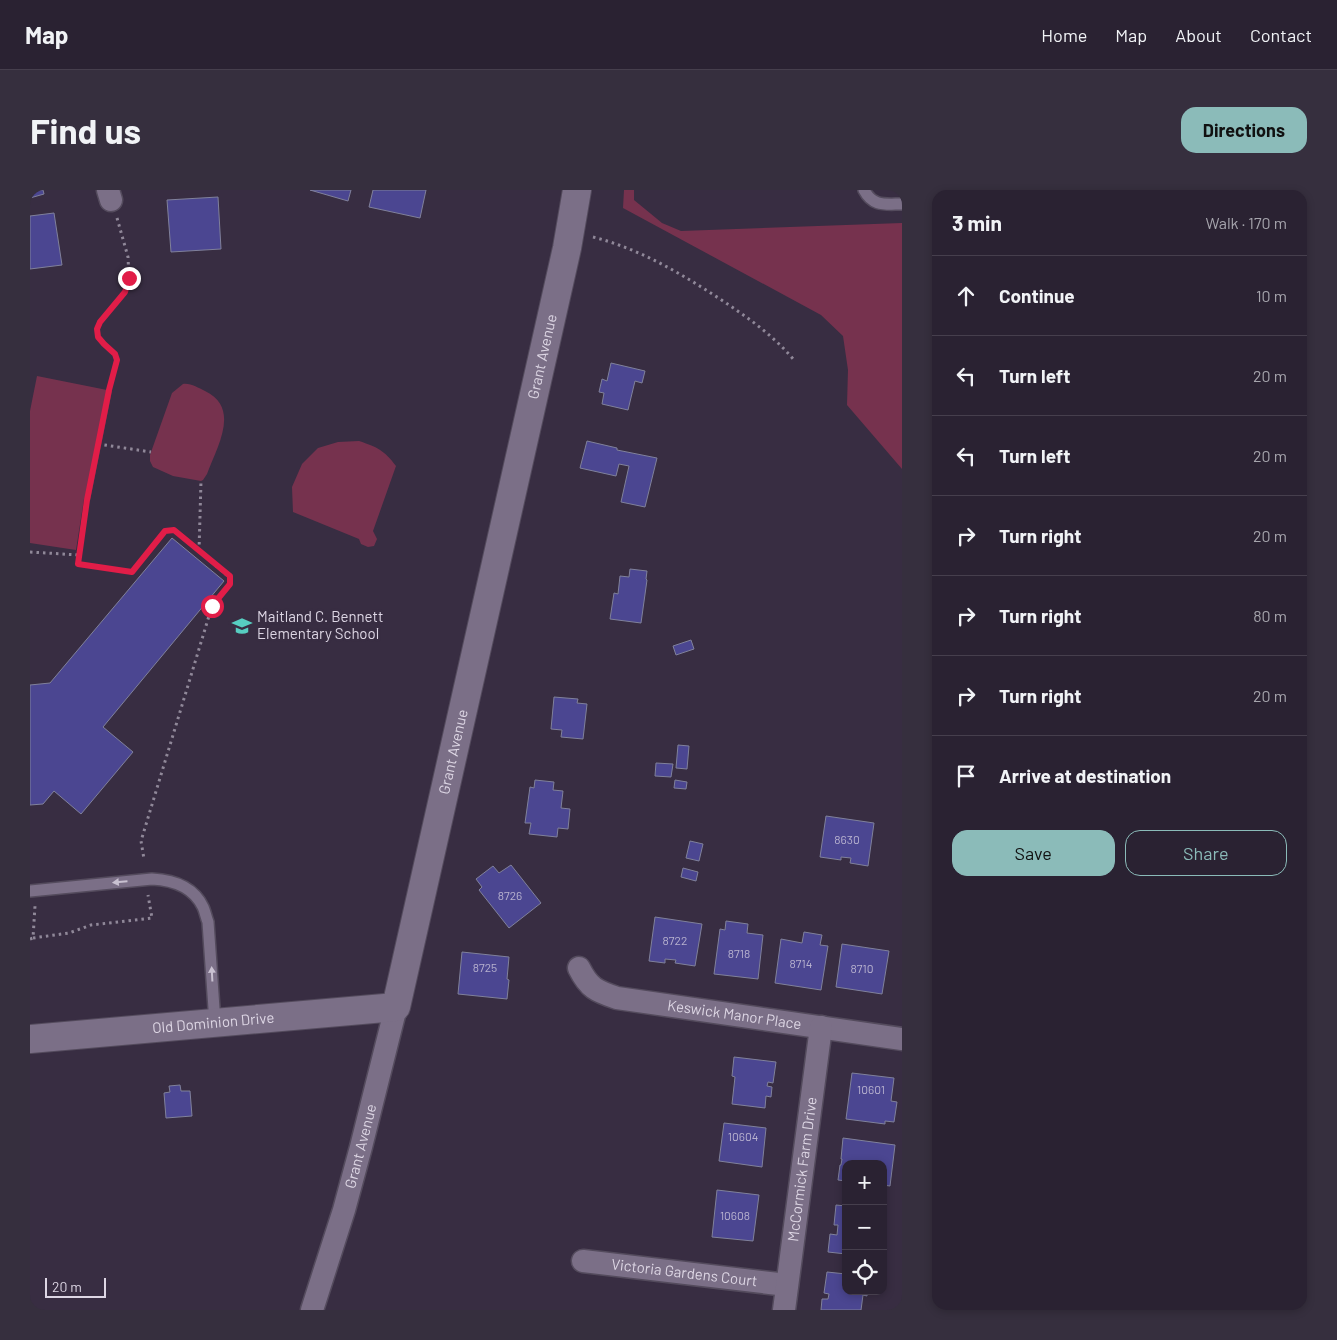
<!DOCTYPE html>
<meta charset="utf-8">
<style>
:root{--surface:#2a2232;--page:#362f3e;--text:#f1f3f6;--muted:#a5a4ac;--line:#463f4d;--accent:#8bbbb9}
body{margin:0;font-family:Barlow,sans-serif;background:var(--page);color:var(--text)}
.controls{position:absolute;right:15px;bottom:15px;display:grid;overflow:hidden;border-radius:10px;box-shadow:0 2px 8px #0003}
.controls button{width:45px;height:45px;display:grid;place-items:center;padding:0;border:0;border-bottom:1px solid var(--line);background:var(--surface);color:var(--text);font:25px sans-serif}
.scale{position:absolute;left:15px;bottom:12px;width:61px;box-sizing:border-box;padding-left:5px;border:2px solid #ddd6e4;border-top:0;font-size:14px;line-height:18px;white-space:nowrap;color:#ddd6e4;-webkit-text-stroke:4px #382d42;paint-order:stroke}
.stop{position:absolute;width:15px;height:15px;margin:-11px;border:4px solid #e11d48;border-radius:50%;background:#fff}
.stop.end{background:#e11d48;border-color:#fff;box-shadow:0 1px 5px #0008}
.list{margin:0;padding:0;list-style:none}
h2{display:flex;justify-content:space-between;align-items:center;height:65px;margin:0;padding:0 20px;font-size:21px}
h2 small{font-size:16px;font-weight:400;color:var(--muted)}
.list li{display:grid;grid-template-columns:32px 1fr auto;gap:15px;align-items:center;box-sizing:border-box;height:80px;padding:0 20px;border-top:1px solid var(--line)}
.list b{display:block;font-size:19px;white-space:nowrap}
.list em{font-size:16px;font-style:normal;color:var(--muted)}
.actions{display:flex;gap:10px;padding:15px 20px}
.actions a{flex:1;padding:11px 0;border:1px solid var(--accent);border-radius:15px;text-align:center;font-size:18px;color:var(--accent)}
.actions .main{background:var(--accent);color:#111}
.icon{flex:none;width:28px;height:28px;fill:none;stroke:currentColor;stroke-width:2;stroke-linecap:round;stroke-linejoin:round}
.map{position:relative;flex:none;width:872px;height:1120px;overflow:hidden;border-radius:15px}
header{display:flex;align-items:center;gap:30px;box-sizing:border-box;height:70px;padding:0 25px;background:var(--surface);border-bottom:1px solid var(--line)}
header strong{font-size:24px}
nav{display:flex;gap:28px;margin-inline-start:auto;font-size:18px}
.intro{display:flex;align-items:center;justify-content:space-between;box-sizing:border-box;height:120px;padding:0 30px}
h1{margin:0;font-size:35px}
.button{padding:12px 22px;border-radius:15px;background:var(--accent);color:#111;font-size:18px;font-weight:700}
main{display:flex;gap:30px;padding:0 30px}
aside{flex:1;background:var(--surface);border-radius:15px;box-shadow:0 2px 8px #0003}
.map>svg:first-child{display:block}
.green{fill:#76324e}
.building{fill:#4b4691;stroke:#80819b}
.lines{fill:none;stroke-linecap:round;stroke-linejoin:round}
.lane-casing{stroke:#544b5d;stroke-width:14}
.street-casing{stroke:#544b5d;stroke-width:25}
.secondary-casing{stroke:#544b5d;stroke-width:30}
.path{stroke:#908899;stroke-width:3;stroke-dasharray:2.5 4;stroke-linecap:butt}
.lane{stroke:#7b6f87;stroke-width:11}
.street{stroke:#7b6f87;stroke-width:22}
.secondary{stroke:#7b6f87;stroke-width:28}
.oneway{fill:#c9c1d1}
.route{stroke:#e11d48;stroke-width:6}
.labels{text-anchor:middle;stroke-width:5;stroke-linejoin:round;paint-order:stroke}
.number-label{font-size:12px;fill:#b8b2cf}
.street-label{font-size:15px;fill:#ddd6e4;stroke:#382d42}
.poi-label{font-size:15px;fill:#ddd6e4;stroke:#382d42;text-anchor:start}
</style>
<header>
<strong>Map</strong>
<nav><a>Home</a><a>Map</a><a>About</a><a>Contact</a></nav>
</header>
<div class="intro"><h1>Find us</h1><a class="button">Directions</a></div>
<main>
<div class="map">
<svg width="872" height="1120" viewBox="0 0 872 1120">
<rect width="100%" height="100%" fill="#382d42"/>
<path class="green" d="M594 0H604V10L632 33 651 41 872 33V279L817 215 818 180 813 146 791 125 593 18Z
M7 186 82 201 60 311 54 309 46 360 0 353V221Z
M153 194C161 193 168 198 175 201 211 218 187 257 177 284L173 290 171 291 143 286 123 277 120 271V265L142 203Z
M329 251C347 257 354 260 366 276L343 341 347 349 344 356 338 357 331 354 329 349 263 322 262 297 272 274 288 258 308 252Z"/>
<path class="building" d="M0 0H13L14 4 0 8Z
M280 0H321L318 11Z
M343 0H396L390 28 339 17Z
M188 7 191 59 141 62 137 10Z
M24 23 32 75 0 79V26Z
M581 173 615 181 612 193 605 191 598 220 572 214 574 203 569 202 572 189 577 191Z
M557 251 587 258V260L627 268 615 317 591 312 599 276 589 274 586 286 550 278Z
M142 348 194 391 73 537 103 562 51 624 24 601 13 614 0 615V495L20 493Z
M600 379 617 381 616 389 617 390 611 433 580 429 584 403 588 404 590 386 599 387Z
M661 450 664 459 646 465 643 456Z
M524 507 548 509 547 513 557 514 553 549 531 547 532 540 521 539Z
M648 555 659 556 657 579 646 578Z
M626 573 643 574 641 587 625 586Z
M505 590 524 592 523 600 533 601 531 618 540 619 538 639 528 638 527 647 499 644 501 633H495L500 597 504 598Z
M645 590 657 592 656 599 644 598Z
M796 626 844 633 838 676 820 673 821 668 811 667V670L790 667Z
M660 651 673 654 669 671 656 668Z
M481 675 511 713 479 738 449 700 452 697 446 689 463 676 469 683Z
M653 678 668 682 666 691 651 687Z
M625 727 672 734 665 776 645 773 646 770 635 769V773L619 771Z
M696 731 718 734 717 743 733 745 728 789 684 784 690 739 695 740Z
M774 742 792 745 790 755 798 756 791 800 745 793 751 749 772 753Z
M812 754 859 761 852 804 806 797Z
M432 762 479 767 477 789 479 790 477 809 428 804Z
M704 867 746 872 743 893 738 892 737 896 742 897 741 907 736 906 735 918 702 914 705 887 702 886Z
M822 883 864 888 861 911 867 912 864 932 855 931V934L816 929Z
M150 895 151 901H160L162 926 136 928 134 903 140 902 139 896Z
M694 933 736 938 732 977 689 971Z
M813 948 865 955 860 996 853 995V974H816V991L808 990 810 975H811L812 969H811Z
M687 1000 729 1005 723 1051 682 1047Z
M806 1015 816 1016V1064L798 1062 800 1044 807 1045 808 1035H804Z
M797 1082 816 1084V1101H837V1106L833 1105 831 1120H791L792 1109H798L799 1104 794 1103Z"/>
<g class="lines">
<defs>
<path id="lane" d="M834 0C843 17 855 14 872 14
M0 701 122 689C143 690 163 696 173 717 175 721 176 727 178 732L185 833"/>
<g id="street">
<path d="M78 0 81 10"/>
<path id="s1" d="M549 778C559 798 566 801 587 808L872 849"/>
<path id="s2" d="M553 1071 757 1095"/>
<path id="s3" d="M282 1120 314 1020 331 957 366 817"/>
<path id="s4" d="M754 1120 791 837"/>
</g>
<g id="secondary">
<path id="s5" d="M0 849 366 817 537 58 547 0"/>
</g>
</defs>
<use href="#lane" class="lane-casing"/>
<use href="#street" class="street-casing"/>
<use href="#secondary" class="secondary-casing"/>
<path class="path" d="M87 28 98 67 99 88 95 101 71 132 67 139 68 147 74 154 85 164 87 171 79 200 57 310 48 374 102 382 135 341 144 340 199 387 200 394 182 416 111 651 114 669
M563 47C610 59 650 83 690 109 717 127 743 145 764 170
M68 254 121 262
M169 361 171 291
M0 362 49 365
M3 748 39 743 61 735 122 728 118 705
M0 749 3 748 5 716"/>
<use href="#lane" class="lane"/>
<use href="#street" class="street"/>
<use href="#secondary" class="secondary"/>
</g>
<defs><path id="oneway-solid" d="M-6-.8H1V-3.2L6.5 0L1 3.2V.8H-6Z" transform="scale(1.25)"/></defs>
<g class="oneway">
<use href="#oneway-solid" transform="translate(90 692) rotate(175)"/>
<use href="#oneway-solid" transform="translate(182 784) rotate(-93)"/>
</g>
<g class="lines">
<path class="route" d="M99 88 95 102 70 132 67 139 68 147 74 154 85 164 87 170 79 200 57 310 48 374 102 382 135 341 144 340 200 386V394L182 416"/>
</g>
<defs>
<symbol id="school-bare" viewBox="-9 -9 18 18"><path d="M0-5L7-2L0 1L-7-2ZM-4 1L0 2.5L4 1V4Q0 6-4 4Z" fill="#57cec1" stroke="#382d42" stroke-width="2.5" paint-order="stroke"/></symbol>
</defs>
<g fill-rule="evenodd">
<use href="#school-bare" x="198" y="422" width="28" height="28"/>
</g>
<g class="labels">
<g class="number-label">
<text x="817" y="654">8630</text>
<text x="480" y="710">8726</text>
<text x="645" y="755">8722</text>
<text x="709" y="768">8718</text>
<text x="771" y="778">8714</text>
<text x="455" y="782">8725</text>
<text x="832" y="783">8710</text>
<text x="841" y="904">10601</text>
<text x="713" y="951">10604</text>
<text x="705" y="1030">10608</text>
</g>
<g class="street-label">
<text dy="5" stroke="none"><textPath href="#s5" startOffset="1034">Grant Avenue</textPath></text>
<text dy="5" stroke="none"><textPath href="#s5" startOffset="629">Grant Avenue</textPath></text>
<text dy="5" stroke="none"><textPath href="#s1" startOffset="169">Keswick Manor Place</textPath></text>
<text dy="5" stroke="none"><textPath href="#s5" startOffset="184">Old Dominion Drive</textPath></text>
<text dy="5" stroke="none"><textPath href="#s3" startOffset="171">Grant Avenue</textPath></text>
<text dy="5" stroke="none"><textPath href="#s4" startOffset="142">McCormick Farm Drive</textPath></text>
<text dy="5" stroke="none"><textPath href="#s2" startOffset="102">Victoria Gardens Court</textPath></text>
</g>
<g class="poi-label">
<text x="227" y="432">Maitland C. Bennett<tspan x="227" dy="17">Elementary School</tspan></text>
</g>
</g>
</svg>
<div class="controls">
<button>+</button>
<button>−</button>
<button><svg class="icon" aria-label="locate" viewBox="0 0 24 24"><circle cx="12" cy="12" r="6"/><path d="M12 2v4M12 18v4M2 12h4M18 12h4"/></svg></button>
</div>
<div class="scale">20 m</div>
<div class="stop" style="left:182px;top:416px"></div>
<div class="stop end" style="left:99px;top:88px"></div>
</div>
<aside>
<h2>3 min<small>Walk · 170 m</small></h2>
<ul class="list">
<li><svg class="icon" aria-label="ahead" viewBox="0 0 24 24"><path d="M12 20V5M6 11l6-6 6 6"/></svg><div><b>Continue</b></div><em>10 m</em></li>
<li><svg class="icon" aria-label="left" viewBox="0 0 24 24"><path d="M17 20v-9H6M10 6l-5 5 5 5"/></svg><div><b>Turn left</b></div><em>20 m</em></li>
<li><svg class="icon" aria-label="left" viewBox="0 0 24 24"><path d="M17 20v-9H6M10 6l-5 5 5 5"/></svg><div><b>Turn left</b></div><em>20 m</em></li>
<li><svg class="icon" aria-label="right" viewBox="0 0 24 24"><path d="M7 20v-9h11M14 6l5 5-5 5"/></svg><div><b>Turn right</b></div><em>20 m</em></li>
<li><svg class="icon" aria-label="right" viewBox="0 0 24 24"><path d="M7 20v-9h11M14 6l5 5-5 5"/></svg><div><b>Turn right</b></div><em>80 m</em></li>
<li><svg class="icon" aria-label="right" viewBox="0 0 24 24"><path d="M7 20v-9h11M14 6l5 5-5 5"/></svg><div><b>Turn right</b></div><em>20 m</em></li>
<li><svg class="icon" aria-label="arrive" viewBox="0 0 24 24"><path d="M6 21V4h12l-3 4 3 4H6"/></svg><div><b>Arrive at destination</b></div></li>
</ul>
<div class="actions"><a class="main">Save</a><a>Share</a></div>
</aside>
</main>
